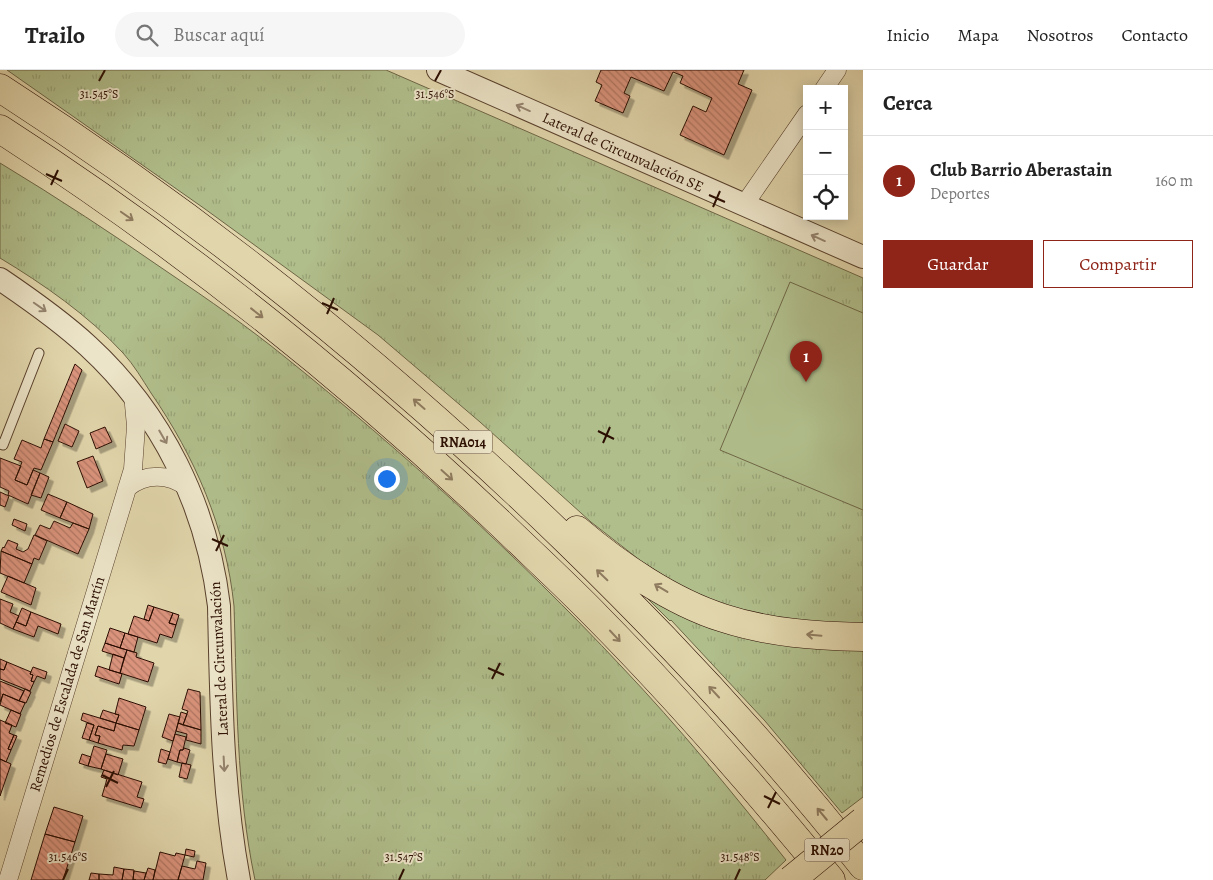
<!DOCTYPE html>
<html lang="es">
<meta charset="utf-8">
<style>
:root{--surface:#fff;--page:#f6f6f6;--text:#222;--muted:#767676;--line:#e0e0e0;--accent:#8f2418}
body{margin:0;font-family:Alegreya,serif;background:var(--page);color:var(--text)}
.controls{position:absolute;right:15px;top:15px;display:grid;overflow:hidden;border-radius:0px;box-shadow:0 2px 12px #0003}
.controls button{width:45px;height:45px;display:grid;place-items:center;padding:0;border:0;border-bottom:1px solid var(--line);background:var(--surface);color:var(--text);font:25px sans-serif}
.you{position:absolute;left:386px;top:408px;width:18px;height:18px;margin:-12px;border:4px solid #fff;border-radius:50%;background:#1a73e8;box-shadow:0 0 0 8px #1a73e833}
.badge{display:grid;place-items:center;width:32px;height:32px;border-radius:50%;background:var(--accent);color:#fff;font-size:16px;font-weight:700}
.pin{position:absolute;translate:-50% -41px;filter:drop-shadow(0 1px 2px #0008)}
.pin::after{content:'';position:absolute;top:26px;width:18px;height:15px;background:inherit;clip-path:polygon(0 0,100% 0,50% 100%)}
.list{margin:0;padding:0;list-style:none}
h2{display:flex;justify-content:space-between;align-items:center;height:65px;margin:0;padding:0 20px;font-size:21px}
h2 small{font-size:16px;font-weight:400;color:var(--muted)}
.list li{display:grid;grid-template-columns:32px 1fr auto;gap:15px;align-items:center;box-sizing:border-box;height:90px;padding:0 20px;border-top:1px solid var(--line)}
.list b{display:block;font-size:19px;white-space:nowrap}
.list p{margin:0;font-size:16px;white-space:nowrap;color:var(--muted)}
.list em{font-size:16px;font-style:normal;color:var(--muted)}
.actions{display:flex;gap:10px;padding:15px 20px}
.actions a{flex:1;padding:11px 0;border:1px solid var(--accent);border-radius:0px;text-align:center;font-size:18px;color:var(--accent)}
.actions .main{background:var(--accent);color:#fff}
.icon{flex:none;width:28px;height:28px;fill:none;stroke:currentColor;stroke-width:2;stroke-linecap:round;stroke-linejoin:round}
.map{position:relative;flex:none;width:863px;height:810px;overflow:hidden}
header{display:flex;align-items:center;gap:30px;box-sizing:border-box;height:70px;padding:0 25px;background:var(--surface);border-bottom:1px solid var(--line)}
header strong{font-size:24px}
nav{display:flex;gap:28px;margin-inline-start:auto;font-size:18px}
.search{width:350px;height:45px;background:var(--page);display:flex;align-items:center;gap:12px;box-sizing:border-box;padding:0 18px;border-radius:28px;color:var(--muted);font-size:19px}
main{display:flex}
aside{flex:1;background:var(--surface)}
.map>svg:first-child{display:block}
.grass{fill:url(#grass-tufts);stroke:#6e6646}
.park{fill:#b0be8b;stroke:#6e6646}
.building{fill:url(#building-back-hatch);stroke:#2b0e02;filter:url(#shadow)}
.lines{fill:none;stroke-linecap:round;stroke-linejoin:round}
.service-casing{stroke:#58402c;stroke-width:11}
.minor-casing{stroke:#58402c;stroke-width:19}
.tertiary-casing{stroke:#58402c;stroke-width:24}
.motorway-casing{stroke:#2b0e02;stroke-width:29}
.service{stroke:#ece4c8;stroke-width:9}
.minor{stroke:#ece4c8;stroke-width:18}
.tertiary{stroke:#ece4c8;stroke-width:22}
.motorway{stroke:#e1d5ab;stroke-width:28}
.trunk-bridge-casing{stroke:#2b0e02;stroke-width:29;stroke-linecap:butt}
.trunk-bridge{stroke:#e1d5ab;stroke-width:28}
.oneway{stroke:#95846f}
.oneway2{stroke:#8f7b5f}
.ticks{fill:none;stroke:#2b0e02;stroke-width:2}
.labels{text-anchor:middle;stroke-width:4;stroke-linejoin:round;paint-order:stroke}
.shield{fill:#ece4c8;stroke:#654e3d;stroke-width:1}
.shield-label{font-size:14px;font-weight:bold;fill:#2b0e02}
.street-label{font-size:15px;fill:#2b0e02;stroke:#ece4c8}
.ticks-label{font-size:12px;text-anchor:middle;fill:#2b0e02;stroke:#ece4c8;stroke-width:4;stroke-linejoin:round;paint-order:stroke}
</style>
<header>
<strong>Trailo</strong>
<div class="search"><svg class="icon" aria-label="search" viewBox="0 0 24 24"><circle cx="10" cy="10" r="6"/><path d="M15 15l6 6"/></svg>Buscar aquí</div>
<nav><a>Inicio</a><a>Mapa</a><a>Nosotros</a><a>Contacto</a></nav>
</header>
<main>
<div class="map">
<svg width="863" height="810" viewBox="0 0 863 810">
<defs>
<pattern id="grass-tufts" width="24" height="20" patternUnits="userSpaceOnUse" patternTransform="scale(1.25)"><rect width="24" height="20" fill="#b0be8b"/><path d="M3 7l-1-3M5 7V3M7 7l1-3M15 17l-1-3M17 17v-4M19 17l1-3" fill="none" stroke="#98a276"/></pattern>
<pattern id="building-back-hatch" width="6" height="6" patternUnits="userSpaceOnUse" patternTransform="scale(1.25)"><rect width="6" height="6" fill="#da937c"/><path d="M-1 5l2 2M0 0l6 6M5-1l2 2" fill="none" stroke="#b17663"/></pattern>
<filter id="shadow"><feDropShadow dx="4.5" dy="4.5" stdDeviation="0" flood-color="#0004"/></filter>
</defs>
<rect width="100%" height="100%" fill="#e1d5ab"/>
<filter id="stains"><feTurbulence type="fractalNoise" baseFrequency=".004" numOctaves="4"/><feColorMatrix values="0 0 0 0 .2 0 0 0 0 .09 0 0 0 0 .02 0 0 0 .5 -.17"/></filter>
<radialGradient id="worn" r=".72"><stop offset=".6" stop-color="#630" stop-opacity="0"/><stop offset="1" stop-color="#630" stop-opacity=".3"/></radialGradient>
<path class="grass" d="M7 0H386L863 208V558L816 555 738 541 684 519 641 491 591 452 480 352 378 265 205 139Z
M0 93C58 128 114 165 169 203 209 230 248 257 285 287 402 381 518 486 621 596 679 657 733 723 786 790L765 810H255C236 720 237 627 234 536 226 458 195 387 151 323 142 309 134 295 123 283 88 245 43 214 0 188Z
M636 517 863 579V727L842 743 765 651 671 550 670 551Z"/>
<path class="park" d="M790 212 863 243V440L720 380Z"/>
<path class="building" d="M601 0H744L738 14 752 20 724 85 680 65 693 36 706 42 712 28 680 13 683 6 673 2 664 21 631 7 624 23 630 26 623 43 595 31 602 15 596 12Z
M75 294 82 300 53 372 44 369Z
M65 354 79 361 72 377 58 371Z
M105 357 112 372 96 379 90 363Z
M44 369 53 372 41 400 34 398 27 415 15 410 22 392 14 389 22 370 41 378Z
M93 386 103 411 87 418 77 392Z
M0 388 21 396 15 410 27 415 33 400 40 403 28 434 8 425 9 421 0 417Z
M40 403 49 407 41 428 31 425Z
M0 422 9 426 5 437 0 435Z
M48 424 67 432 60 448 41 440Z
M67 432 93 444 89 459 60 448Z
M14 449 27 454 25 461 12 455Z
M54 451 70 458 73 453 89 459 78 484 35 465 40 455 50 459Z
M34 465 47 471 39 490 34 488 32 494 1 481 3 477 4 478 8 470 18 474 16 479 23 482 28 479Z
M1 481 32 494 24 513 0 503Z
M8 506 36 518 31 535 1 522Z
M0 529 13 534 10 542 19 546 13 559 0 553Z
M148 535 154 537 149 551 144 549Z
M154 537 173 543 169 553 176 555 172 568 160 564 157 573 128 564 134 546 149 551Z
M22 538 31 542 26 556 16 552Z
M31 542 61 554 58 564 38 556 34 567 13 559 16 552 26 556Z
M173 543 179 545 176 555 169 553Z
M110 558 125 563 120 578 105 573Z
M125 563 138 567 134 582 120 578Z
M105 573 127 580 124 588 102 581Z
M127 580 137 583 136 587 154 593 148 612 120 603Z
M113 584 124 588 120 603 109 600Z
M0 589 7 592 4 600 0 599Z
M7 592 31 602 30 604 33 605 31 611 34 612 30 621 0 609V599L4 600Z
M98 596 122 604 119 614 95 606Z
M33 597 47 602 45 609 37 606 34 612 31 611 33 605 30 604Z
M0 611 24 621 19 631 3 624 0 632Z
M25 619 31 622 26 633 19 631Z
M188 619 200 622 201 660 183 655 188 641 182 639Z
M3 624 25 633 20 644 0 635Z
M119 628 146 637 139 660 116 653 119 645 115 644Z
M11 640 21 644 16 657 5 653Z
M103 640 119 645 116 653 100 648Z
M181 642 187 644 183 655 178 653Z
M83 643 116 653 114 661 98 656 95 665 100 666 98 673 89 670 94 655 81 650Z
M169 644 180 647 173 671 162 667Z
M0 650 12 655 9 663 14 665 8 679 11 680 6 692 0 689Z
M87 653 94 655 89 670 82 668Z
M116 653 139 660 134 676 123 675 122 680 98 673 100 666 95 665 98 656 114 661Z
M178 653 201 660V674L186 670 187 664 176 661Z
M175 664 186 667 183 680H180L177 692 168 689Z
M14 665 17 666 11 680 8 679Z
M94 676 107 680 101 699 88 696Z
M184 678 190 680 186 694 177 692 180 680H183Z
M161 679 170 682 166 694 158 692Z
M82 684 91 687 88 696 79 693Z
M106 684 123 689 118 705 101 699Z
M0 689 11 694 0 726Z
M182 693 191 695 187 709 179 707Z
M104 700 142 712 137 727 144 729 141 738 102 726 107 709 101 707Z
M54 737 83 746 75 772 45 764Z
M45 764 75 772 63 810H31Z
M186 779 195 781 194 787 185 785Z
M160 782 175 786 176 783 185 785 178 810H153Z
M197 791 206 793 203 810H178L182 796 195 799Z
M114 797 124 799 122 810H99V804L113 805Z
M148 798 155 800 153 810H144Z
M124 799 134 800 133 810H136H122Z
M134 801 146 803 144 810H133Z
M91 803 99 804V810H89Z"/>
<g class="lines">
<defs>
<path id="service" d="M0 374 3 375 39 283"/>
<path id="minor" d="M824 19 837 0
M744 135 807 44
M127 418C145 403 169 403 188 418
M8 810 133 399 136 356 133 324"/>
<path id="tertiary" d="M438 0 863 187
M0 209C31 230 61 251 88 276 162 344 207 436 219 536 221 628 222 719 239 810"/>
<path id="motorway" d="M0 18C204 149 393 302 567 471 672 573 772 681 863 796
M0 59C179 174 346 308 501 454 533 485 567 516 598 548 680 631 757 720 831 810
M577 460C618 495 672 532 723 548 769 563 816 566 863 567"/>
</defs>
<use href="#service" class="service-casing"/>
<use href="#minor" class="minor-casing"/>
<use href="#tertiary" class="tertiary-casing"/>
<use href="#motorway" class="motorway-casing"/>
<use href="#service" class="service"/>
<use href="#minor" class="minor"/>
<use href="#tertiary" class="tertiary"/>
<use href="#motorway" class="motorway"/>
<defs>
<path id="trunk-bridge" d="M791 810 863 751"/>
</defs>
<use href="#trunk-bridge" class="trunk-bridge-casing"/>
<use href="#trunk-bridge" class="trunk-bridge"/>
</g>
<defs><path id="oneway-shaft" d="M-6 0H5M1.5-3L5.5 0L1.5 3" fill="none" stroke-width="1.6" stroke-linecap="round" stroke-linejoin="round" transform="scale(1.25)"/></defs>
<g class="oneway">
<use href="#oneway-shaft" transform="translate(523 38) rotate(-156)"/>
<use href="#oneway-shaft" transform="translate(818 168) rotate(-156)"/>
<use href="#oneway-shaft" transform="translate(40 237) rotate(35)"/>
<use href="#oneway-shaft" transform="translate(163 367) rotate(60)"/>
<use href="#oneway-shaft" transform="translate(224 694) rotate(87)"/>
</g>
<g class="oneway2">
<use href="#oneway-shaft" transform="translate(127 146) rotate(35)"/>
<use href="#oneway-shaft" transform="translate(257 243) rotate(38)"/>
<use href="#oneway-shaft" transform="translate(419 334) rotate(-139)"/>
<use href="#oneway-shaft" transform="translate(447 405) rotate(42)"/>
<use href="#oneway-shaft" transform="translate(602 505) rotate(-136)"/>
<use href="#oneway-shaft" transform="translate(661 518) rotate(-149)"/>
<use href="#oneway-shaft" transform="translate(814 565) rotate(-175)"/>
<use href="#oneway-shaft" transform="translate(615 566) rotate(47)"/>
<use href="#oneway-shaft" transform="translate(714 622) rotate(-133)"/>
<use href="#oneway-shaft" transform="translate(822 744) rotate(-130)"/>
</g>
<path class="ticks" d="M99 11 105 0M435 11 441 0M46 104 62 111M51 115 58 100M709 125 725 132M713 137 720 121M322 233 338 240M327 244 334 228M598 361 614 369M603 373 610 357M212 469 228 476M216 481 224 465M488 598 504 605M492 609 500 593M102 705 118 713M106 717 114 701M764 726 780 734M768 738 776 722M63 810 68 799M399 810 404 799M735 810 740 799"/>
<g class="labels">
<g class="shield">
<rect x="434" y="360.5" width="58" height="23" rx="4"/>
<rect x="804.5" y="768.5" width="45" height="23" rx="4"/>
</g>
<g class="shield-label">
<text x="463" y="377">RNA014</text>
<text x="827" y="785">RN20</text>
</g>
<g class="street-label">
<text transform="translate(623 82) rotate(24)" y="5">Lateral de Circunvalación SE</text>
<text transform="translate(219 589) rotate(-93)" y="5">Lateral de Circunvalación</text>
<text transform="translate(67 614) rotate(-73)" y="5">Remedios de Escalada de San Martín</text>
</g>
</g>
<g class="ticks-label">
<text x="99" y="28">31.545°S</text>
<text x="435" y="28">31.546°S</text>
<text x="740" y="791">31.548°S</text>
<text x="68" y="791">31.546°S</text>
<text x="404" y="791">31.547°S</text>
</g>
<rect width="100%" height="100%" filter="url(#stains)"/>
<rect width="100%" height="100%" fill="url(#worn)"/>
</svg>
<div class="controls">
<button>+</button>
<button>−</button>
<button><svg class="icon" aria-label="locate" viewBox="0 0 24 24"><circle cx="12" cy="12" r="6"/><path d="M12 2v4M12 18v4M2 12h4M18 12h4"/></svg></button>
</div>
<div class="you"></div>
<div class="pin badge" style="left:806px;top:312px">1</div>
</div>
<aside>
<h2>Cerca<small></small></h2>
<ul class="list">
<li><span class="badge">1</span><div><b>Club Barrio Aberastain</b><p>Deportes</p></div><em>160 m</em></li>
</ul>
<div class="actions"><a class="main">Guardar</a><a>Compartir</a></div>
</aside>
</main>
